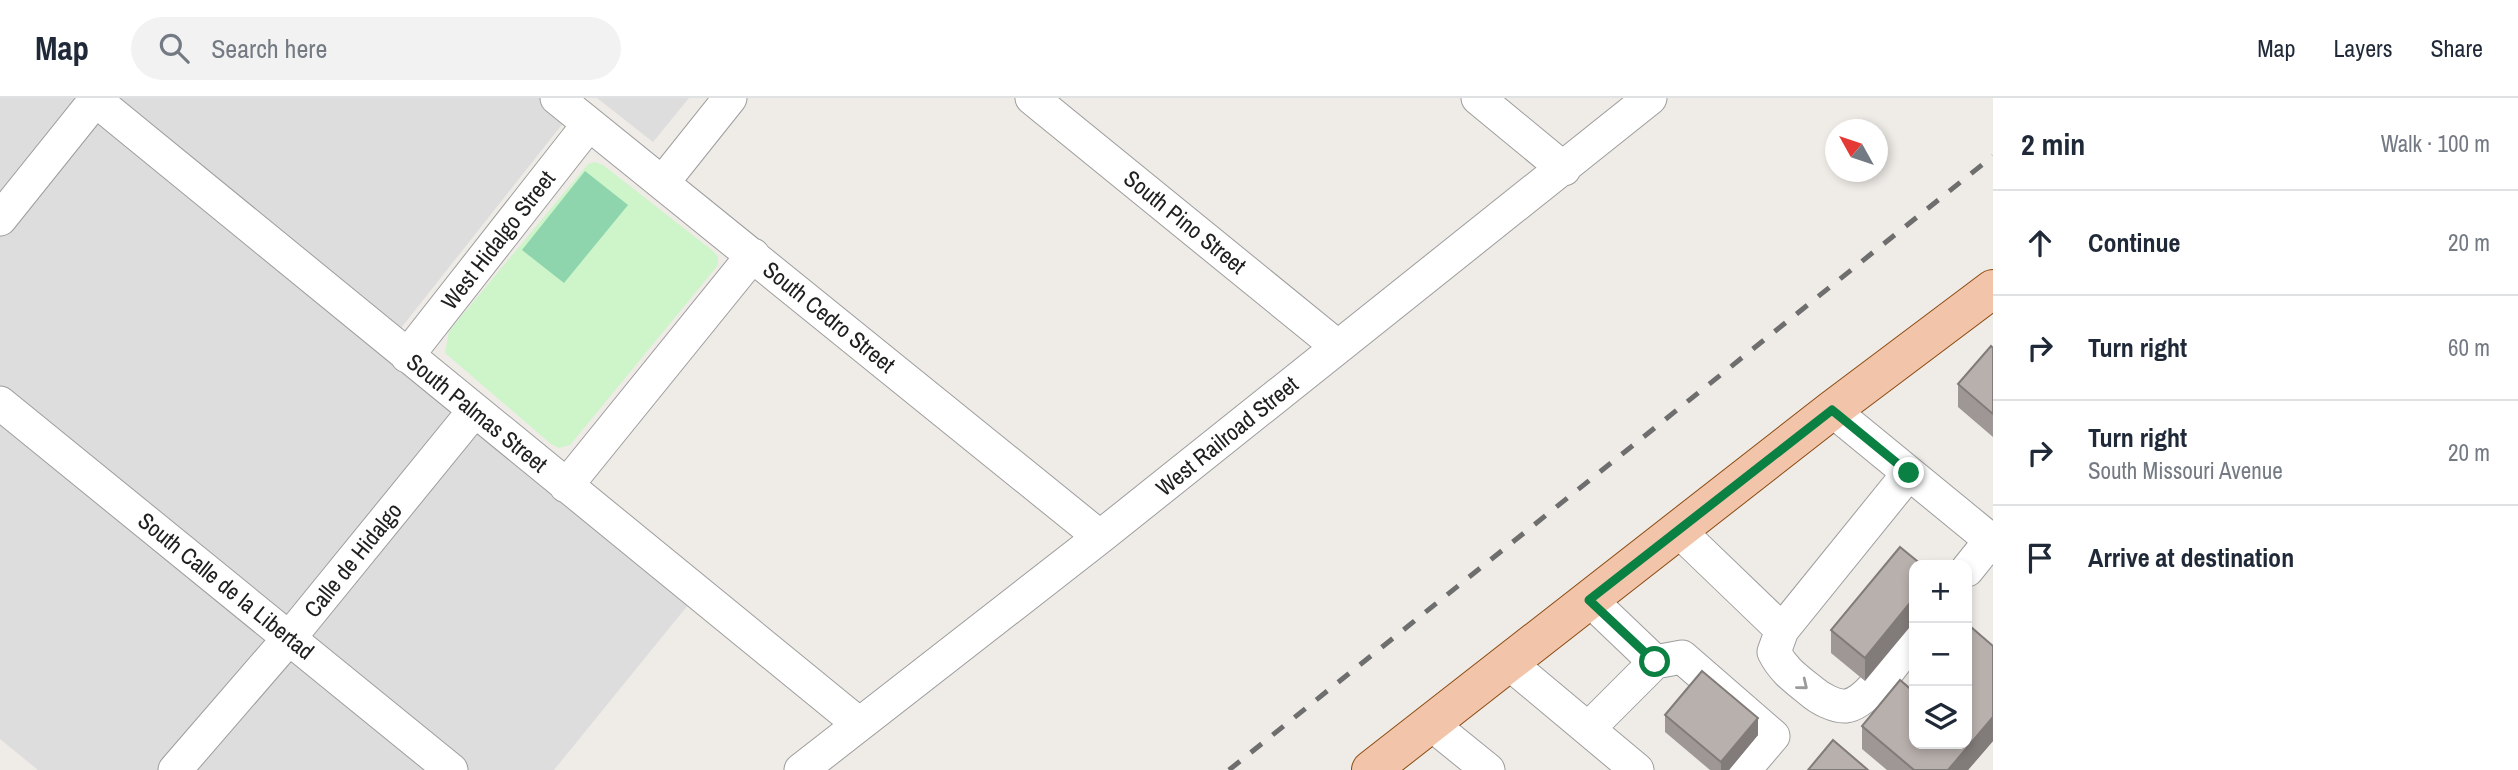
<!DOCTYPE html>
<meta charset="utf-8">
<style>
:root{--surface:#fff;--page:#f2f2f3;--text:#1f2937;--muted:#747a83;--line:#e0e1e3}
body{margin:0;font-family:"Archivo Narrow",sans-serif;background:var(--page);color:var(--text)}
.controls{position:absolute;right:21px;bottom:21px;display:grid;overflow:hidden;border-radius:14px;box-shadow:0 4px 10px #0003}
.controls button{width:63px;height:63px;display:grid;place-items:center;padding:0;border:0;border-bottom:2px solid var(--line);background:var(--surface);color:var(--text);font:35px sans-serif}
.compass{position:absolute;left:1825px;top:21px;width:63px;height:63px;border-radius:50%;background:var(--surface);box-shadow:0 4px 10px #0003;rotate:310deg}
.stop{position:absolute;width:21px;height:21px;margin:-16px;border:5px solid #0b8043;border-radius:50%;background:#fff}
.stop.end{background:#0b8043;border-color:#fff;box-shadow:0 2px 7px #0008}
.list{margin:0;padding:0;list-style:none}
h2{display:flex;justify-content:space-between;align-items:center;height:91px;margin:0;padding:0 28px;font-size:30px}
h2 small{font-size:23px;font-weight:400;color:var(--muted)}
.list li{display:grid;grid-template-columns:46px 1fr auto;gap:21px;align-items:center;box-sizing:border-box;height:105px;padding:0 28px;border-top:2px solid var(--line)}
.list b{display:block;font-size:26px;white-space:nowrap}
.list p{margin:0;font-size:23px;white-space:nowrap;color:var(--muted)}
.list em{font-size:23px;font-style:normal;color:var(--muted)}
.icon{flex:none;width:38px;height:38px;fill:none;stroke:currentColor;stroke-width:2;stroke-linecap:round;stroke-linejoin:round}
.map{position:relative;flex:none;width:1993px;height:672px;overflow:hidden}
header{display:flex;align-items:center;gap:42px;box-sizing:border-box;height:98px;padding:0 35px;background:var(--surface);border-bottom:2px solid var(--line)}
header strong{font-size:33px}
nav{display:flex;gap:38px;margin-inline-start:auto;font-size:24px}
.search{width:490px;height:63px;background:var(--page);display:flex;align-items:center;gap:18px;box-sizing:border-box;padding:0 24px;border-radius:38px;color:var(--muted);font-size:26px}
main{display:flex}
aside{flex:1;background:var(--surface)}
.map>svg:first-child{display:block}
.residential{fill:#dedddd}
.park{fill:#cef4ca}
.pitch{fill:#8ed5ad}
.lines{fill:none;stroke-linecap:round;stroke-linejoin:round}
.minor-casing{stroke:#9d9d9d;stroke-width:35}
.major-casing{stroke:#8b4b11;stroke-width:40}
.minor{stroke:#fff;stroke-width:33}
.major{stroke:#f2c5aa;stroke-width:38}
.rail{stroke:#6e6e6e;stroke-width:5;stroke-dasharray:14 14;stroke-linecap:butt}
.wall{fill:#9e9795}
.shaded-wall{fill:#817b79}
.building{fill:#b8b0ad;stroke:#817b79;stroke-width:2}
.oneway{stroke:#9b9b9b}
.route{stroke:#0b8043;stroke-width:9}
.labels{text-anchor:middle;stroke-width:6;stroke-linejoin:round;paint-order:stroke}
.street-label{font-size:23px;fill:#202020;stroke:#fff}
</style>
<header>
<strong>Map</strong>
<div class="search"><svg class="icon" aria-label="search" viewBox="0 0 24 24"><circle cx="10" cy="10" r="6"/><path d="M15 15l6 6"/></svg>Search here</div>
<nav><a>Map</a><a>Layers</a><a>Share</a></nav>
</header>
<main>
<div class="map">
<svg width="1993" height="672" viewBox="0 0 1993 672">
<rect width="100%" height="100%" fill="#efebe7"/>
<path class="residential" d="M0 0H583L382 254 688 507 554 672H38L0 641Z
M597 0H689L653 44Z"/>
<path class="park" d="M595 64 603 67 713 153 718 159V167L570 347 559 350 551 346 445 255 449 233 588 66Z"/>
<path class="pitch" d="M585 73 628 107 564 185 522 152Z"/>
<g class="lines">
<defs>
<path id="minor" d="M93 0 859 626
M557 0 1100 439
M1032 0 1338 249
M1478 0 1564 71
M663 84 730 0
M0 121 97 0
M407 258 589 26
M0 305 451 672
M1832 312 1993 444
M566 388 753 157
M1678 432 1782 532 1909 375
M1967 472 1991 442
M1782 532 1774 554C1783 572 1796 581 1811 593 1819 600 1835 609 1846 608 1869 605 1900 556 1914 538
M1655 564 1682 559 1773 638 1744 672
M1509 565 1637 672
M1430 625 1488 672
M1588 631 1655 564 1589 501
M175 672 290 539 474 313
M801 672 1100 439 1650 0"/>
<path id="major" d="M1371 672 1832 312 1993 191"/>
</defs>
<use href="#minor" class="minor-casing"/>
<use href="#major" class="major-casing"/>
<use href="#minor" class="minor"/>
<use href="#major" class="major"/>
<path class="rail" d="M1229 672 1993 58"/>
</g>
<path class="wall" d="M1993 250V339L1958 309V286Z
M1900 449 1865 583 1831 555V532Z
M1993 548V643L1968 672H1887L1862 651V628L1914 646Z
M1665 617 1758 637 1729 672H1710L1665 634Z"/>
<path class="shaded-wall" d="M1914 500V524L1865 583V560Z
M1993 619V643L1968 672H1948Z
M1758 620V637L1729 672H1721V664Z"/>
<path class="building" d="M1991 248 1993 250V316L1958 286Z
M1900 449 1922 467H1914V500L1865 560 1831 532Z
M1971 529 1993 548V619L1948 672H1914L1862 628 1900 582 1914 594V646H1967V534Z
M1702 573 1758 620 1721 664 1665 617Z
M1833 642 1868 672H1808Z"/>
<defs><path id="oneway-chevron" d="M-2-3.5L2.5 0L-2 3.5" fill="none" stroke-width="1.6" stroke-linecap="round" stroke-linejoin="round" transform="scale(1.75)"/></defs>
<use class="oneway" href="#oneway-chevron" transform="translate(1803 587) rotate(39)"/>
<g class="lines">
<path class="route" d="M1655 564 1589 502 1832 312 1909 375"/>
</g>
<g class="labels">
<g class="street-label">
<text transform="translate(1185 124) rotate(39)" y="8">South Pino Street</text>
<text transform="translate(498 142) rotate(-52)" y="8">West Hidalgo Street</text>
<text transform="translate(829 219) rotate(39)" y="8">South Cedro Street</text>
<text transform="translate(477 315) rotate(39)" y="8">South Palmas Street</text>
<text transform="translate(1227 338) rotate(-39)" y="8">West Railroad Street</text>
<text transform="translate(353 462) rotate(-51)" y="8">Calle de Hidalgo</text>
<text transform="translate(226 488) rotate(39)" y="8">South Calle de la Libertad</text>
</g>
</g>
</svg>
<div class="controls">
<button>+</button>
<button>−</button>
<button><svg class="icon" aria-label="layers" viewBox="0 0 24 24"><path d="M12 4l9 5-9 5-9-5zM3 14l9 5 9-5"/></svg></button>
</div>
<svg class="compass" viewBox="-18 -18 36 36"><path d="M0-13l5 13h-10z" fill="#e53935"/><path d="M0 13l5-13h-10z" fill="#747a83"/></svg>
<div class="stop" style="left:1655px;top:564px"></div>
<div class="stop end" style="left:1909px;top:375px"></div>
</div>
<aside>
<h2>2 min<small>Walk · 100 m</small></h2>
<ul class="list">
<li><svg class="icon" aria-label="ahead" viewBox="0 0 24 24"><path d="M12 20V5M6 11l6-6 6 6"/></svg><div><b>Continue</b></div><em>20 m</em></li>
<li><svg class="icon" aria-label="right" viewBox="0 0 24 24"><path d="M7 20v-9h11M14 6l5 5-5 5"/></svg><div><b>Turn right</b></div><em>60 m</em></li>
<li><svg class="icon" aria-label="right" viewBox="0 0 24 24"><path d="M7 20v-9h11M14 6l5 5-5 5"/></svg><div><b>Turn right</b><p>South Missouri Avenue</p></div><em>20 m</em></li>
<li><svg class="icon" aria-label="arrive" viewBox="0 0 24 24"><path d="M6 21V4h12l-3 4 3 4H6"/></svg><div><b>Arrive at destination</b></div></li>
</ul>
</aside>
</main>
